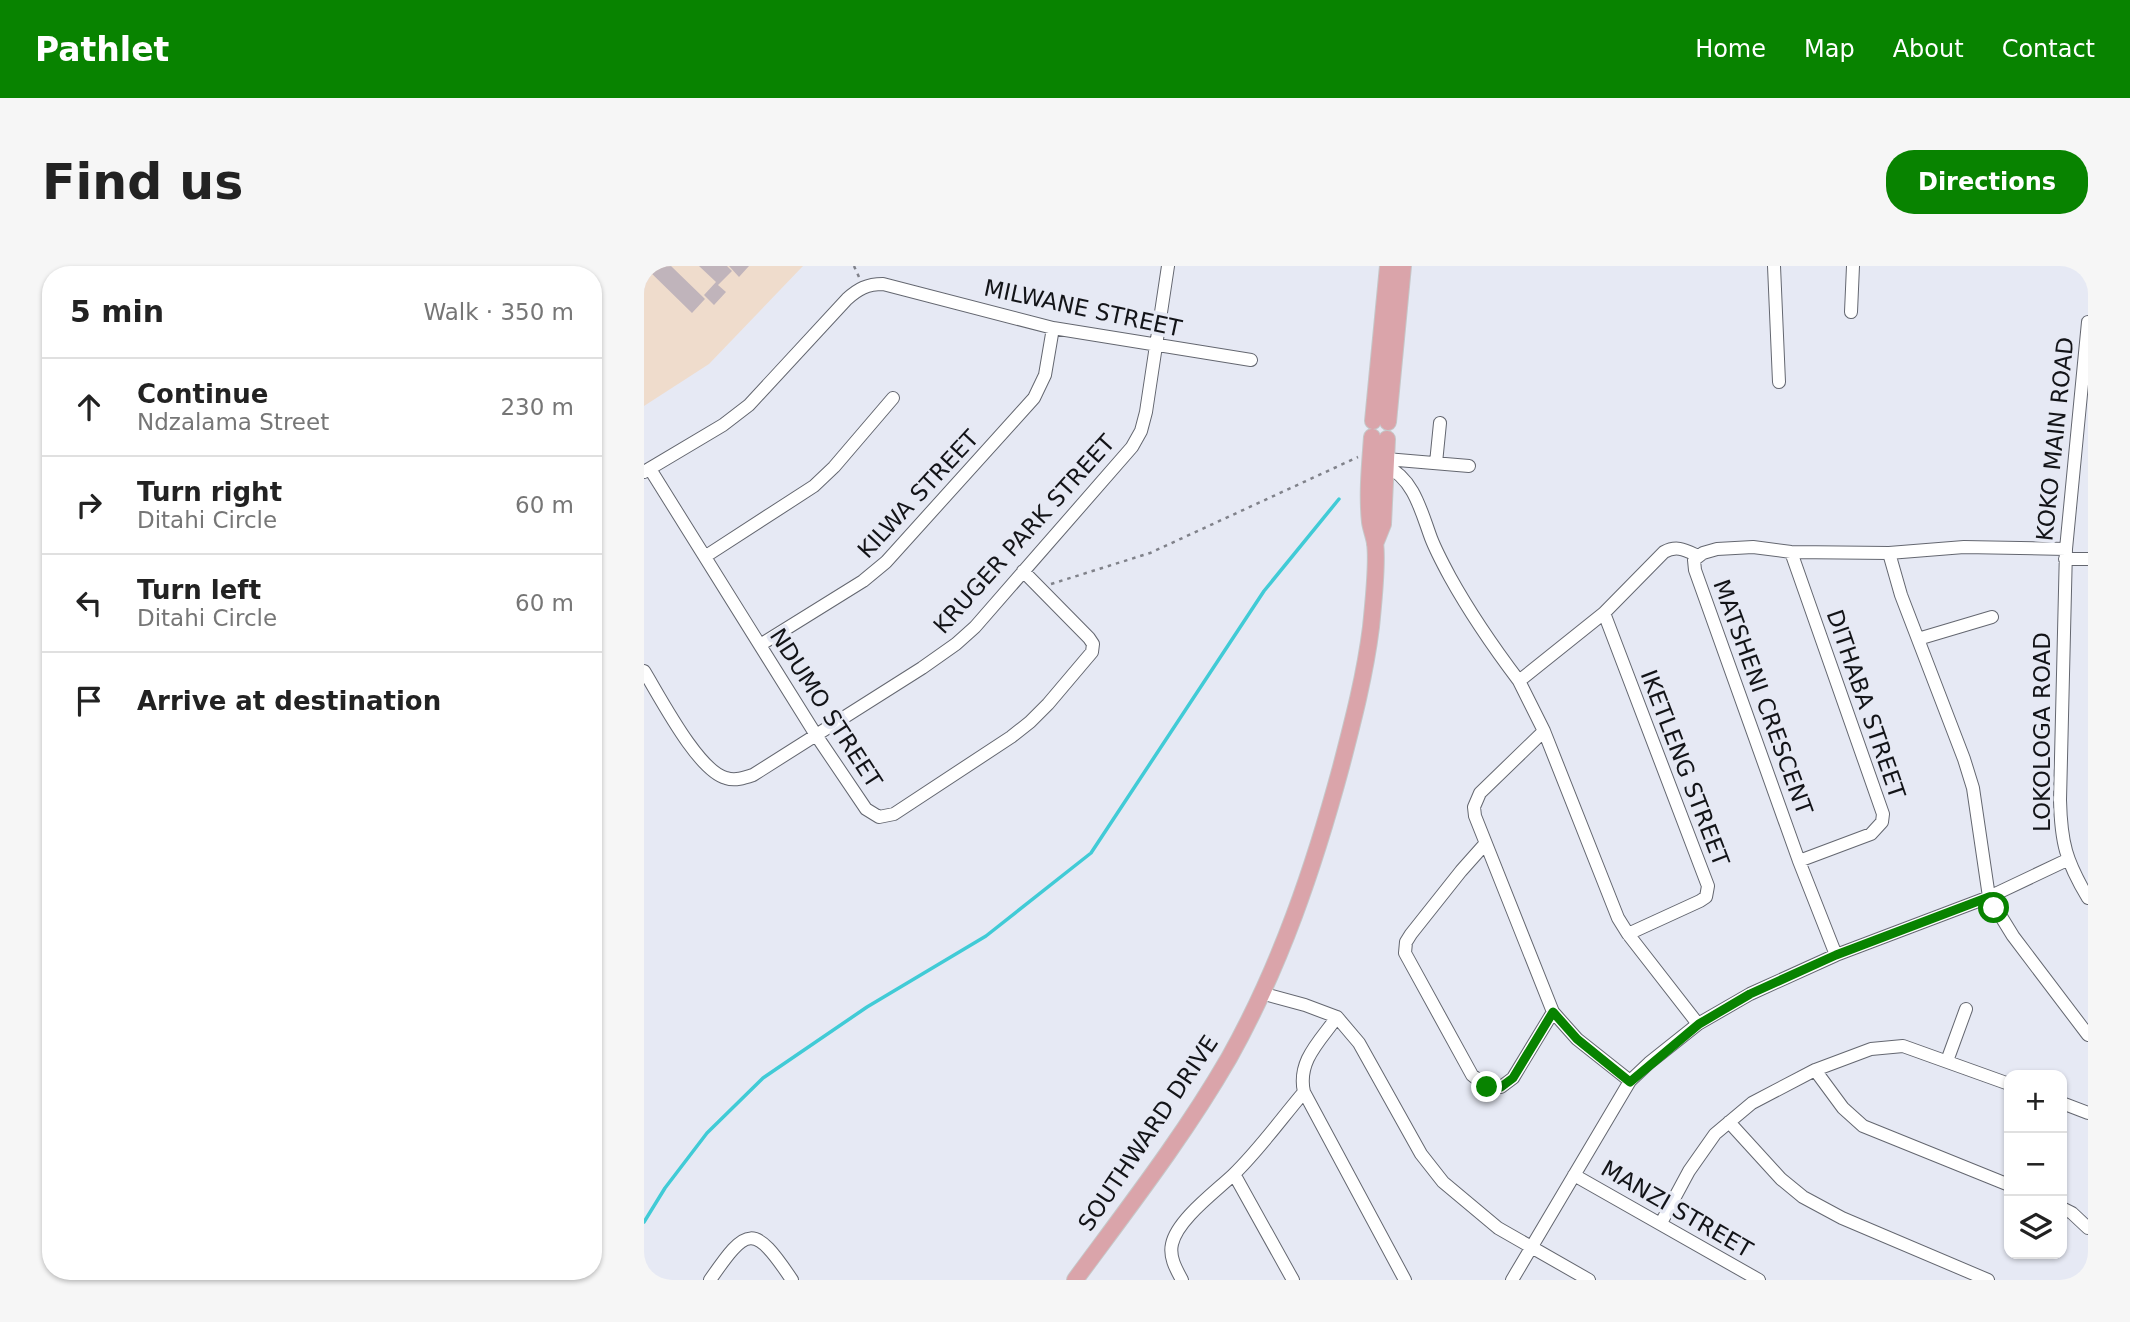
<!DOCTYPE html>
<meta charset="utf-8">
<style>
:root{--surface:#fff;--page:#f6f6f6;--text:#222;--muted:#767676;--line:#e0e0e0;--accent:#088300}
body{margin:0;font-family:"DejaVu Sans",sans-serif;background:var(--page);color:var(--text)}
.controls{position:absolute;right:21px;bottom:21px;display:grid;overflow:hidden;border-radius:14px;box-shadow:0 2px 5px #0004}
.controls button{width:63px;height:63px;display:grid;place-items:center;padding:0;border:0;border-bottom:2px solid var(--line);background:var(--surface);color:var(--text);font:35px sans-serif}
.stop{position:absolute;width:21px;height:21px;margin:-16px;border:5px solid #088300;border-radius:50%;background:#fff}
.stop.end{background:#088300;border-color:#fff;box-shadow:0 2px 7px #0008}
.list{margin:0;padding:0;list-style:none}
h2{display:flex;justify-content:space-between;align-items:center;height:91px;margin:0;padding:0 28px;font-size:30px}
h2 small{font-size:23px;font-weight:400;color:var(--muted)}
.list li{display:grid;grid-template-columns:46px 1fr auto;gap:21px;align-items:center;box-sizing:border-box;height:98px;padding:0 28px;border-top:2px solid var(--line)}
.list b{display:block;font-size:26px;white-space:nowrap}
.list p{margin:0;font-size:23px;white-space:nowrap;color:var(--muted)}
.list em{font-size:23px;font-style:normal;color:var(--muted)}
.icon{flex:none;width:38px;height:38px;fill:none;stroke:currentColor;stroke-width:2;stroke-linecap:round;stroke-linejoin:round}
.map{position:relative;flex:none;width:1444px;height:1014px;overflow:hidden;border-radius:28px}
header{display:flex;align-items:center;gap:42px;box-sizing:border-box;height:98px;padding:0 35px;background:var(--accent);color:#fff}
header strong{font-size:33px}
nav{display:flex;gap:38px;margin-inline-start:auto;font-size:24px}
.intro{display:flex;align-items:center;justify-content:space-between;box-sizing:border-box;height:168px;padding:0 42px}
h1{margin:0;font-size:49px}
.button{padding:18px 32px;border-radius:28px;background:var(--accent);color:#fff;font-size:24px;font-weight:700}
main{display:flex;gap:42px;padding:0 42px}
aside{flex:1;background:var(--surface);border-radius:28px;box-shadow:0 2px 5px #0004}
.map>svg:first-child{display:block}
.education{fill:#efdccc}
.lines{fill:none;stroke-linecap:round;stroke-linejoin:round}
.stream{stroke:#41cbd6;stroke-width:3.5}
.building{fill:#c0b4bb}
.minor-casing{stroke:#646770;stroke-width:14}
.major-casing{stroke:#c6c7c8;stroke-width:18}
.path{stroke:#80828a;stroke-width:2.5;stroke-dasharray:3.5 5;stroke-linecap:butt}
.minor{stroke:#fff;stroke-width:12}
.major{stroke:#daa4aa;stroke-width:16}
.route{stroke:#088300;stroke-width:9}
.labels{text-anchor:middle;stroke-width:7;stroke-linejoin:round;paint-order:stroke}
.street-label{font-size:23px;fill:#131418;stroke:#e6e9f4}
</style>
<header>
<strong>Pathlet</strong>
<nav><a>Home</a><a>Map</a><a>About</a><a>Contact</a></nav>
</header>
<div class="intro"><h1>Find us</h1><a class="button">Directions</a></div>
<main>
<aside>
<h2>5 min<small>Walk · 350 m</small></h2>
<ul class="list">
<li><svg class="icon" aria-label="ahead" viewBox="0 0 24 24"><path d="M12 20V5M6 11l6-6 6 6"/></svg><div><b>Continue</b><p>Ndzalama Street</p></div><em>230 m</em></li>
<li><svg class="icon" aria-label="right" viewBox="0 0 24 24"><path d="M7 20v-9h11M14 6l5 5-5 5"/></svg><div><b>Turn right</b><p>Ditahi Circle</p></div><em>60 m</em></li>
<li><svg class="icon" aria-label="left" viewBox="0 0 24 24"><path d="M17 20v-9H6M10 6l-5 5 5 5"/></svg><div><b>Turn left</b><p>Ditahi Circle</p></div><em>60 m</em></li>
<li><svg class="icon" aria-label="arrive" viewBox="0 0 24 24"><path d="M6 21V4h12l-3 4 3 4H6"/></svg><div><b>Arrive at destination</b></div></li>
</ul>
</aside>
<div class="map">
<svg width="1444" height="1014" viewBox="0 0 1444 1014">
<rect width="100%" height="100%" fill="#e6e9f4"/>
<path class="education" d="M0 0H159L65 98 0 140Z"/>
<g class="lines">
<path class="stream" d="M0 956 21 922 63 867 119 812 223 741 342 670 447 587 620 325 695 233"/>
</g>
<path class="building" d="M0 0H27L61 33 48 47Z
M55 0H83L88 5 74 19 82 26 70 39 60 29 72 16Z
M85 0H105L95 11Z"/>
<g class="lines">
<defs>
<path id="minor" d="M1130 0 1135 116
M1207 46 1209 0
M1444 56 1422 283 1416 534C1417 577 1422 595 1444 632
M742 193 825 200
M792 197 796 157
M742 200C770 213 777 245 787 272 792 285 799 298 806 311 826 347 850 382 875 415
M6 203 172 469 222 543 235 551 250 548 367 471 386 456 404 438 448 386 449 378 445 372 379 305
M0 206 79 159 105 139 203 33C214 23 223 18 239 18L409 62 607 94
M1147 286 1239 548 1238 556 1227 568 1155 595
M1245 287 1257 329 1320 493 1329 522 1345 631 1369 670 1444 769
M62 290 170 220 190 201 249 132
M1054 290C1041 284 1033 279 1020 286L960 347 875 415 900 465 974 652 984 668 1054 758
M1421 293H1444
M960 347 1064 620 1062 631 1056 635 984 668
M1274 373 1348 351
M116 379 219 315 242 296 390 132 401 109 409 62
M0 405C16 431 54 505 82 512 91 515 100 512 109 509L278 402 312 378 331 361 488 181 497 165 502 146 524 0
M900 465 836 527 830 541 831 550 909 746 933 773 986 815
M841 578 817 605 767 668 762 676 761 687 828 809 843 821H857L869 812 909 746
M1192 689 1155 595 1051 304 1050 294 1059 287 1073 283 1109 281 1147 286 1245 287 1320 281 1422 283
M617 727 661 739 693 751 715 777 777 888 799 916 854 962 945 1014
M693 751C676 775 653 795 660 826L761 1014
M1303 795 1322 743
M1171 804 1199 842 1219 860 1365 919
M1418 837 1444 847
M1085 856 1137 913 1159 931 1198 952 1344 1014
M590 908 649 1014
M930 909 1115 1014
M1418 942 1428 947 1444 962
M1017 957 1045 905 1071 868 1108 837 1171 804 1227 783 1259 780 1365 818
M66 1014C103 960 110 957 148 1014
M538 1014C532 1003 525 991 528 978 533 954 571 926 589 909 615 884 637 853 660 826
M868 1014 986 815 1005 797 1054 758 1106 728 1192 689 1345 631 1423 594"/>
<path id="major" d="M729 155 744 0
M744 156 759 0
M731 278 739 258 743 173
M431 1014C484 942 540 870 585 792 636 701 670 601 697 501 709 455 721 409 727 361 729 340 734 297 731 277 730 270 727 263 726 256 723 228 726 199 728 171"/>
</defs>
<use href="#minor" class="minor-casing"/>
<use href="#major" class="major-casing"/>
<path class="path" d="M210 0 215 11
M407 318 506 287 714 191"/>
<use href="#minor" class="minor"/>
<use href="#major" class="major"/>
</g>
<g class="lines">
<path class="route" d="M843 821H857L869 812 909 746 933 773 986 816 1055 758 1106 728 1192 689 1345 631 1350 642"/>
</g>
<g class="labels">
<g class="street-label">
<text transform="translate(439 42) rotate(12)" y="8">MILWANE STREET</text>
<text transform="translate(1411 173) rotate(-84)" y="8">KOKO MAIN ROAD</text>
<text transform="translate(274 228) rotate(-47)" y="8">KILWA STREET</text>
<text transform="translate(380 268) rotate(-48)" y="8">KRUGER PARK STREET</text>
<text transform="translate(1119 431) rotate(70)" y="8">MATSHENI CRESCENT</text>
<text transform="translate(1222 438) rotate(71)" y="8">DITHABA STREET</text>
<text transform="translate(182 442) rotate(57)" y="8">NDUMO STREET</text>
<text transform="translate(1398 466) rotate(-90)" y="8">LOKOLOGA ROAD</text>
<text transform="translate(1041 502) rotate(69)" y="8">IKETLENG STREET</text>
<text transform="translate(504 867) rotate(-56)" y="8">SOUTHWARD DRIVE</text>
<text transform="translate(1033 943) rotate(30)" y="8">MANZI STREET</text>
</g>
</g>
</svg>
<div class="controls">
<button>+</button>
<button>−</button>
<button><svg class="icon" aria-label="layers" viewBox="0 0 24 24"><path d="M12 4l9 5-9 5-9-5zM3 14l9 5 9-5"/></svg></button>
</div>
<div class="stop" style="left:1350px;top:642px"></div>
<div class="stop end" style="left:843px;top:821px"></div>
</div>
</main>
